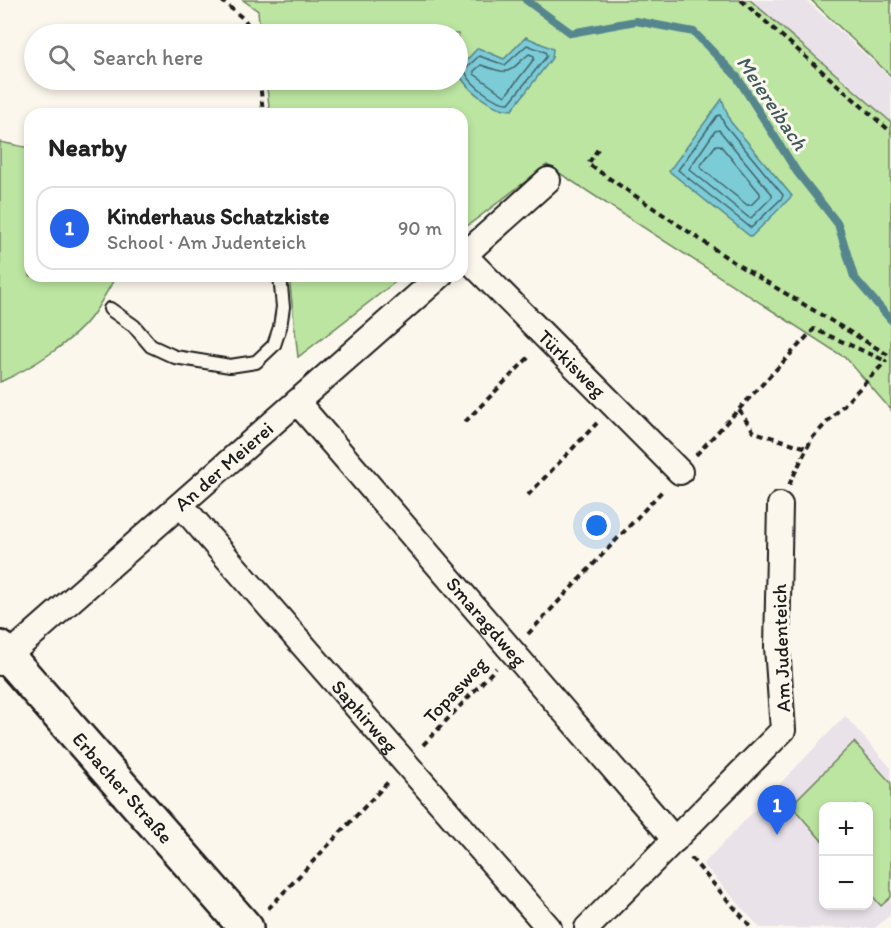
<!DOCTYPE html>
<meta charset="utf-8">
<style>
:root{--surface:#fff;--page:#f6f6f6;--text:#222;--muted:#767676;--line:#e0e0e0;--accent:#2563eb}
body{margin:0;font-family:Itim,sans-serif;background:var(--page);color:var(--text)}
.controls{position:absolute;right:18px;bottom:18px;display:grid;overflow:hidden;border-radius:12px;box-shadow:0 3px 9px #0003}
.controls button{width:54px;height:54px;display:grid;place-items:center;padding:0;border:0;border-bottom:2px solid var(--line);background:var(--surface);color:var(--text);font:30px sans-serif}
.you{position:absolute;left:597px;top:526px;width:21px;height:21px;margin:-15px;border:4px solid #fff;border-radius:50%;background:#1a73e8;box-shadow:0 0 0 9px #1a73e833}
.badge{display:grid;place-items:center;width:39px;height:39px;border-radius:50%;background:var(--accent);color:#fff;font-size:20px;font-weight:700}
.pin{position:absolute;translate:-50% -50px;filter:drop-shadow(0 2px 3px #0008)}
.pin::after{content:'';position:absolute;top:32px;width:21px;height:18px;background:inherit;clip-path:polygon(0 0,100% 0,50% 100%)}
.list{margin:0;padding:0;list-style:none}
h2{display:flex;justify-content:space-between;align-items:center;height:78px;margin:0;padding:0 24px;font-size:26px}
h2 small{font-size:20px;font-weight:400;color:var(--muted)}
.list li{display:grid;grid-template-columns:39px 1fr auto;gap:18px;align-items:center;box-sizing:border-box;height:84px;margin:0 12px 12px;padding:0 12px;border:2px solid var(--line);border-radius:18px}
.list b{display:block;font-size:22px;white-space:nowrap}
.list p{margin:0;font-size:20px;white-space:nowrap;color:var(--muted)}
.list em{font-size:20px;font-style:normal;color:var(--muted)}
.icon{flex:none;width:33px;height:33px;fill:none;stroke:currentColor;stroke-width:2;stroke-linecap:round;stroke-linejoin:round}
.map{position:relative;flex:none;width:891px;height:928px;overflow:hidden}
.search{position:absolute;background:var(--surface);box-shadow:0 3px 9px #0003;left:24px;top:24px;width:444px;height:66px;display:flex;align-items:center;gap:15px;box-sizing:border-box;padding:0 21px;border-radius:33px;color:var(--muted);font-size:22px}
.panel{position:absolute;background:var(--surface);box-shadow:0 3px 9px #0003;left:24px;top:108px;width:444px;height:174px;border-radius:18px}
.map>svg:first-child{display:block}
.built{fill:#eae2e9;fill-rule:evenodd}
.green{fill:#bce5a1;stroke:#6c805e;stroke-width:1.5}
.water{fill:#7cccd8;stroke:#56868d;stroke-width:1.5}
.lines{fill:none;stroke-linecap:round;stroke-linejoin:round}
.shore{stroke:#426267;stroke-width:1.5}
.stream{stroke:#56868d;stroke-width:8}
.lane-casing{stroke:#1c1c1c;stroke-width:16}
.street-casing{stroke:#1c1c1c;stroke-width:28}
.secondary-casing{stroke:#1c1c1c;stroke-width:38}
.path{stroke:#1c1c1c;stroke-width:4;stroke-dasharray:6 4.5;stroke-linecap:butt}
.lane{stroke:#fbf7ec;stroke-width:12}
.street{stroke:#fbf7ec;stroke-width:24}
.secondary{stroke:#fbf7ec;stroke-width:33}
.labels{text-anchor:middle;stroke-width:6;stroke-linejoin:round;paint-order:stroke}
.street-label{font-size:20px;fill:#1c1c1c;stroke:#fbf7ec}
.water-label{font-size:21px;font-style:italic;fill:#3e5a5e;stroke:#fbf7ec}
</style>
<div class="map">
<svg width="891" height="928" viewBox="0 0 891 928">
<rect width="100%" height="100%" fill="#fbf7ec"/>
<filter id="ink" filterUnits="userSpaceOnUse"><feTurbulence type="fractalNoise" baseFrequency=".0167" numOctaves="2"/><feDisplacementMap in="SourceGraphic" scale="12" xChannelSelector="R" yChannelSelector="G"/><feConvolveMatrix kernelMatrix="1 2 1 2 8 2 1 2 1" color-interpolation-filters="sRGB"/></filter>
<g filter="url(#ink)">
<path class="built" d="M750 0H806L891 78V122Z
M845 716 891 768V914L875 928H760L703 864ZM824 806H868V906H824Z"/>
<path class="green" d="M243 0H750L891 122V410L847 359 547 165 462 230V114H270L266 80H458V34H260L258 11Z
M811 0H891V76Z
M0 142 30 148V276H116C109 288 102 301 94 313 76 340 30 369 0 382Z
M289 276H403L298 357Z
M854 742 891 783V897L881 906 869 892 868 806H824L823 842 791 805Z"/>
<path class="water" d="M526 37 553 49 552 58 512 110C493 110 462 88 458 69L478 48 504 59Z
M722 99 730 121 792 196 751 237 669 171Z"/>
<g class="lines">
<path class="shore" d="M527 45 545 52 547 56 509 103C496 104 466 82 465 69L479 56 505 65Z
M529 54 534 56V59L505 96 474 74V71L481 65C512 76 505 74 529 54Z
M720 115 725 125 783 195 782 198 751 228 678 170 717 116Z
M719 130 772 194V197L751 218 748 217 689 169 715 131Z
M720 145 760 193V196L751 205H747L701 168V165L716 145Z"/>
<path class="stream" d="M526 0 571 33 636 21 694 32 737 77 797 172 838 224 854 277 891 320"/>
<defs>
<path id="lane" d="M110 309 134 326 151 346 175 357 230 366 256 362 274 345 280 327 283 307 280 276"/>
<g id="street">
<path id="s1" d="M464 255 680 472"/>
<path d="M462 257 548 180"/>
<path id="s2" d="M297 402 675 840"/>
<path id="s3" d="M181 505 549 928"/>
<path id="s4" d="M0 663 440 276"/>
<path d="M587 928 783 730 777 647 780 505"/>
</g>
<g id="secondary">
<path id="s5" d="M0 648 246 928"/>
</g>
</defs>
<use href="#lane" class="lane-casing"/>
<use href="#street" class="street-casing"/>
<use href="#secondary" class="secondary-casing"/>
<path class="path" d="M221 0 245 20 254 34
M741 0 891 132
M260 80 263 114
M598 149 588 164 738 265 890 356
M739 410 754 432 807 448
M465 422 530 356
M696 455 814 329 886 361
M789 485 812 438 887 360
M528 495 597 423
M528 634 664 489
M423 745 496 668
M691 858 752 928
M268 909 389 781"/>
<use href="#lane" class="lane"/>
<use href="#street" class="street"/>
<use href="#secondary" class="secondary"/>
</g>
</g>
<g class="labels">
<g class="street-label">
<text dy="7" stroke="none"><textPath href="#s1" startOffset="153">Türkisweg</textPath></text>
<text dy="7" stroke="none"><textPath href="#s4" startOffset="298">An der Meierei</textPath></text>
<text dy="7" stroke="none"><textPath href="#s2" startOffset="290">Smaragdweg</textPath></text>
<text transform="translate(781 648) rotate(-92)" y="7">Am Judenteich</text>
<text transform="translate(455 690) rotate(-47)" y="7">Topasweg</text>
<text dy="7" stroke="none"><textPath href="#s3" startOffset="280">Saphirweg</textPath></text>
<text dy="7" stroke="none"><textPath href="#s5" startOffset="186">Erbacher Straße</textPath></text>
</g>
<g class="water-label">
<text transform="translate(772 103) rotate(56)" y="7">Meiereibach</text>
</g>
</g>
</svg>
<div class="controls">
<button>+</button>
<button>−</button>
</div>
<div class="you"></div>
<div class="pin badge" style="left:777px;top:835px">1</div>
<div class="search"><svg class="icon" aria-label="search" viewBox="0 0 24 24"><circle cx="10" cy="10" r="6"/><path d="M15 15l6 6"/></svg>Search here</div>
<section class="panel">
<h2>Nearby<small></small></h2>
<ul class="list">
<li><span class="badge">1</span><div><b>Kinderhaus Schatzkiste</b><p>School · Am Judenteich</p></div><em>90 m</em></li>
</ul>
</section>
</div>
